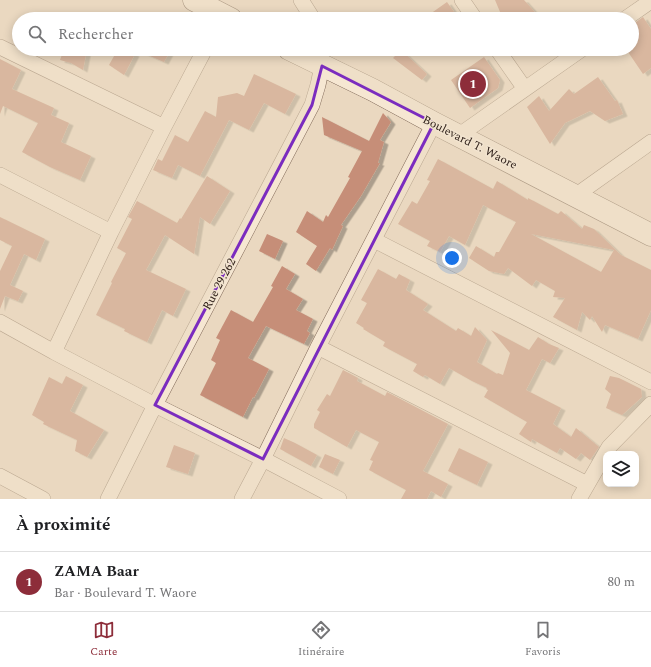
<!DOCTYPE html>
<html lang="fr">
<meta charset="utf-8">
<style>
:root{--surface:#fff;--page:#f2f2f2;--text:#202124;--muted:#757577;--line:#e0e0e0;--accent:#8d2d3a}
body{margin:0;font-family:Spectral,serif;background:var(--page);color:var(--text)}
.controls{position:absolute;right:12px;bottom:12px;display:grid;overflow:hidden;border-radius:8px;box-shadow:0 2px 10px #0003}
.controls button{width:36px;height:36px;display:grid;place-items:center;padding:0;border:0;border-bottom:1px solid var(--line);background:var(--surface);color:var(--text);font:20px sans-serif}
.you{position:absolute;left:452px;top:258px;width:14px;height:14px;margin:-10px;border:3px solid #fff;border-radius:50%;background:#1a73e8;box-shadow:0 0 0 6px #1a73e833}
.badge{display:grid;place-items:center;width:26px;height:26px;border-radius:50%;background:var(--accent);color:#fff;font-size:13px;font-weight:700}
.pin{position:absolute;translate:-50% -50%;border:2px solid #fff;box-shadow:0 1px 4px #0006}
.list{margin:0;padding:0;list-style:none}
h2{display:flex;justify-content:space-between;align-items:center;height:52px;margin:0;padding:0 16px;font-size:17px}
h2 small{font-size:13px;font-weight:400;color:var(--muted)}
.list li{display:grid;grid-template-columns:26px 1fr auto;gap:12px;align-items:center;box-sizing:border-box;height:60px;padding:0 16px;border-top:1px solid var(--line)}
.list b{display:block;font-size:15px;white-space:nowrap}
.list p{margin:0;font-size:13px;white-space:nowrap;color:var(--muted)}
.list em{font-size:13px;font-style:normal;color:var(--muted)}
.icon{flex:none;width:22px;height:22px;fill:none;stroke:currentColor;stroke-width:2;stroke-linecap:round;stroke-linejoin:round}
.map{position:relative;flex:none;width:651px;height:499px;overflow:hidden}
.search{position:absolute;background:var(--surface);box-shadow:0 2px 10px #0003;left:12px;right:12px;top:12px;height:44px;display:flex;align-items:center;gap:10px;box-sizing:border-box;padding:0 14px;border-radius:22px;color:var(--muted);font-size:15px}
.sheet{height:112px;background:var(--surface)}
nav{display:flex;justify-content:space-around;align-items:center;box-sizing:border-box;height:56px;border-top:1px solid var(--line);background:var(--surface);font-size:11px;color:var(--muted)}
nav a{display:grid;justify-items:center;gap:2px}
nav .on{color:var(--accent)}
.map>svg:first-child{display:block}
.building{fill:#c68e78;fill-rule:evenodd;filter:url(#shadow)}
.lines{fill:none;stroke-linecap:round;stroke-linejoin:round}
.street-casing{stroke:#826a59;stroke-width:16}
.secondary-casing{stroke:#644b3c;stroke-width:23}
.street{stroke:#f6e7d2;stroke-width:15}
.secondary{stroke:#f6e7d2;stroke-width:22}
.marked{fill:none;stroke:#7b2cbf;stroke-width:3;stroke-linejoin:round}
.labels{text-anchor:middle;stroke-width:3;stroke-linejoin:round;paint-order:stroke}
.street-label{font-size:12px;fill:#33241d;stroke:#f2e4cf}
</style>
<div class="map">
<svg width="651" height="499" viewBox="0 0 651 499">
<defs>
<filter id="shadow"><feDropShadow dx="4.5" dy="2.5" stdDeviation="0" flood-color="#0004"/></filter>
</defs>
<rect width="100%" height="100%" fill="#ead8c0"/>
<path class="building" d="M495 0H524L541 19H503Z
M447 2 459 19H423Z
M643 17 651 29V68L643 74 626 49H632V25Z
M64 49H87L83 70 71 63 60 60Z
M118 49H125L135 54 124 75 109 65Z
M134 49H171L164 62Z
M401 50 427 74 422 80 393 58Z
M484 57 500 80 498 88 470 108 451 80Z
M0 59 21 70 12 89 54 108 51 115 69 123 61 142 91 156 80 180 50 167 22 152 38 123 3 106 0 114Z
M254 74 296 94 285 114 264 103 249 130 229 120 200 176 178 165 172 178 153 170 158 159 162 161 175 135 188 142 205 111 216 117 218 97 237 93 244 96Z
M598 77 615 101 617 100 623 114 605 121 590 111 565 123 550 144 527 107 539 96 549 111 569 89 574 94Z
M383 113 391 122 380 140 384 142 378 163H380L361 196 341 225 343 226 332 250 330 248 316 271 306 264 317 246 296 232 307 211 323 222 326 215 328 217 350 178 348 177 362 151 324 135 322 117 369 141Z
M438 159 493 189 497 181 528 200V198L558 214 561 211 582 229 584 225 594 229 621 255 651 270V310L638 339 605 325 602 332 592 316 590 320 582 312 577 330 553 317 565 298 553 297 555 291 536 280 532 286 508 268 504 274 489 271 469 258 476 246 494 257 496 252H499L516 222 483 205 465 245 449 236 440 252 427 246 430 241 398 224 412 201 417 204 430 181 427 180ZM531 234 614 250 601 272Z
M207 176 230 191 210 224 200 217 194 254 165 235 146 270 186 289 173 316 162 310 147 342 124 331 125 329 96 315 112 283 111 282 126 253 117 248 132 219 128 217 137 201 177 223 180 218 181 219Z
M0 217 45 239 36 260 24 254 10 285 23 291 18 301 5 296 0 309V271L12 246 0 240Z
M267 234 283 241 275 259 259 251Z
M282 266 295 274 286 289 303 299 296 310 313 319 307 331 310 333 304 344 266 326 248 358 269 369 254 398 253 397 243 417 200 395 216 363 211 360 220 340 216 338 231 310 253 322 273 287 271 286Z
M378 269 396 279 399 274 410 280 406 290 428 304 423 310 456 331 458 328 471 336 475 327 487 340 477 362 497 374 498 373 503 375 510 353 491 330 529 350 538 337 549 344 559 348 550 363 542 359 526 390 561 408 553 424 571 437 576 428 599 447 590 460 581 453 576 459 560 448 557 453 532 439 531 442 519 434 527 422 484 397 488 390 486 389 487 388 472 381 449 368 440 384 425 375 423 377 413 371 417 364 383 346 385 342 363 329 364 328 356 323 367 303 361 300Z
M343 370 358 378 357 381 385 396 387 392 448 424 423 471 448 484 441 497 431 491 427 499H401L406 490 369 470 373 461 370 460 379 442 356 430 347 447 314 428V424L320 412 317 410 327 394 330 396Z
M66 376 83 385 70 411 104 430 87 457 75 451 77 440 43 424 44 422 32 415 49 377 62 384Z
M610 376 619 378 641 389 642 397 622 415 606 408 611 394 605 389Z
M284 438 295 443 317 455 311 466 280 449Z
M174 445 195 453 188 474 166 467Z
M459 448 488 462 477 485 448 471Z
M325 454 340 460 333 474 319 467Z"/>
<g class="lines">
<defs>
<path id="street" d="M301 0 313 19
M462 0 475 19
M625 19 651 1
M0 47 164 127
M497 49 525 89
M458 136 582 49
M0 175 111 232
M575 196 651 142
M374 240 651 382
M0 322 54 352 155 405 263 459 339 499
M318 347 587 484
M54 352 111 232 164 127 205 49
M0 476 43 499
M108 499 155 405 312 105 318 85 322 66 321 49
M242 499 263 459 318 347 434 123
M579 499 609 447 651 404"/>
<path id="secondary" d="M194 0 231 19
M289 49 373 90 434 123 651 235"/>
</defs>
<use href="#street" class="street-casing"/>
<use href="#secondary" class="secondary-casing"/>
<use href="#street" class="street"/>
<use href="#secondary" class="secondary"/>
</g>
<path d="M0 0H651V499H0ZM322 66 434 123 263 459 155 405 312 105Z" fill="#ead8c0" fill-opacity=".55" fill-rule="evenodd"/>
<path class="marked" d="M322 66 434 123 263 459 155 405 312 105Z"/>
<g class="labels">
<g class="street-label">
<text transform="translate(470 142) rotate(27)" y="4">Boulevard T. Waore</text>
<text transform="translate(219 284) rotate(-62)" y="4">Rue 29.262</text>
</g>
</g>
</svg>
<div class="controls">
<button><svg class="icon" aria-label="layers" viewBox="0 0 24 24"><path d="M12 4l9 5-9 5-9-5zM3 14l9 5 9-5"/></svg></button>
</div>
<div class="you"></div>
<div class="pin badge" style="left:473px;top:84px">1</div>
<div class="search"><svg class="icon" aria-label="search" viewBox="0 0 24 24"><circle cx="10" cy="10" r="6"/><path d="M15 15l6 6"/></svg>Rechercher</div>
</div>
<section class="sheet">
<h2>À proximité<small></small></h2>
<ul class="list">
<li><span class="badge">1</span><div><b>ZAMA Baar</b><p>Bar · Boulevard T. Waore</p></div><em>80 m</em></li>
</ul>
</section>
<nav>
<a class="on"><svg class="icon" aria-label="map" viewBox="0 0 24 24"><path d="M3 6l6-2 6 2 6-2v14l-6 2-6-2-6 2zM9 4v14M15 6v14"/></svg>Carte</a>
<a><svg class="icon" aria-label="directions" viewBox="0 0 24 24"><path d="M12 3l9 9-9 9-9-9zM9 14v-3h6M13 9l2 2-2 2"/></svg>Itinéraire</a>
<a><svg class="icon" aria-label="saved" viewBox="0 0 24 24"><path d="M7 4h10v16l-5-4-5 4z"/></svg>Favoris</a>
</nav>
